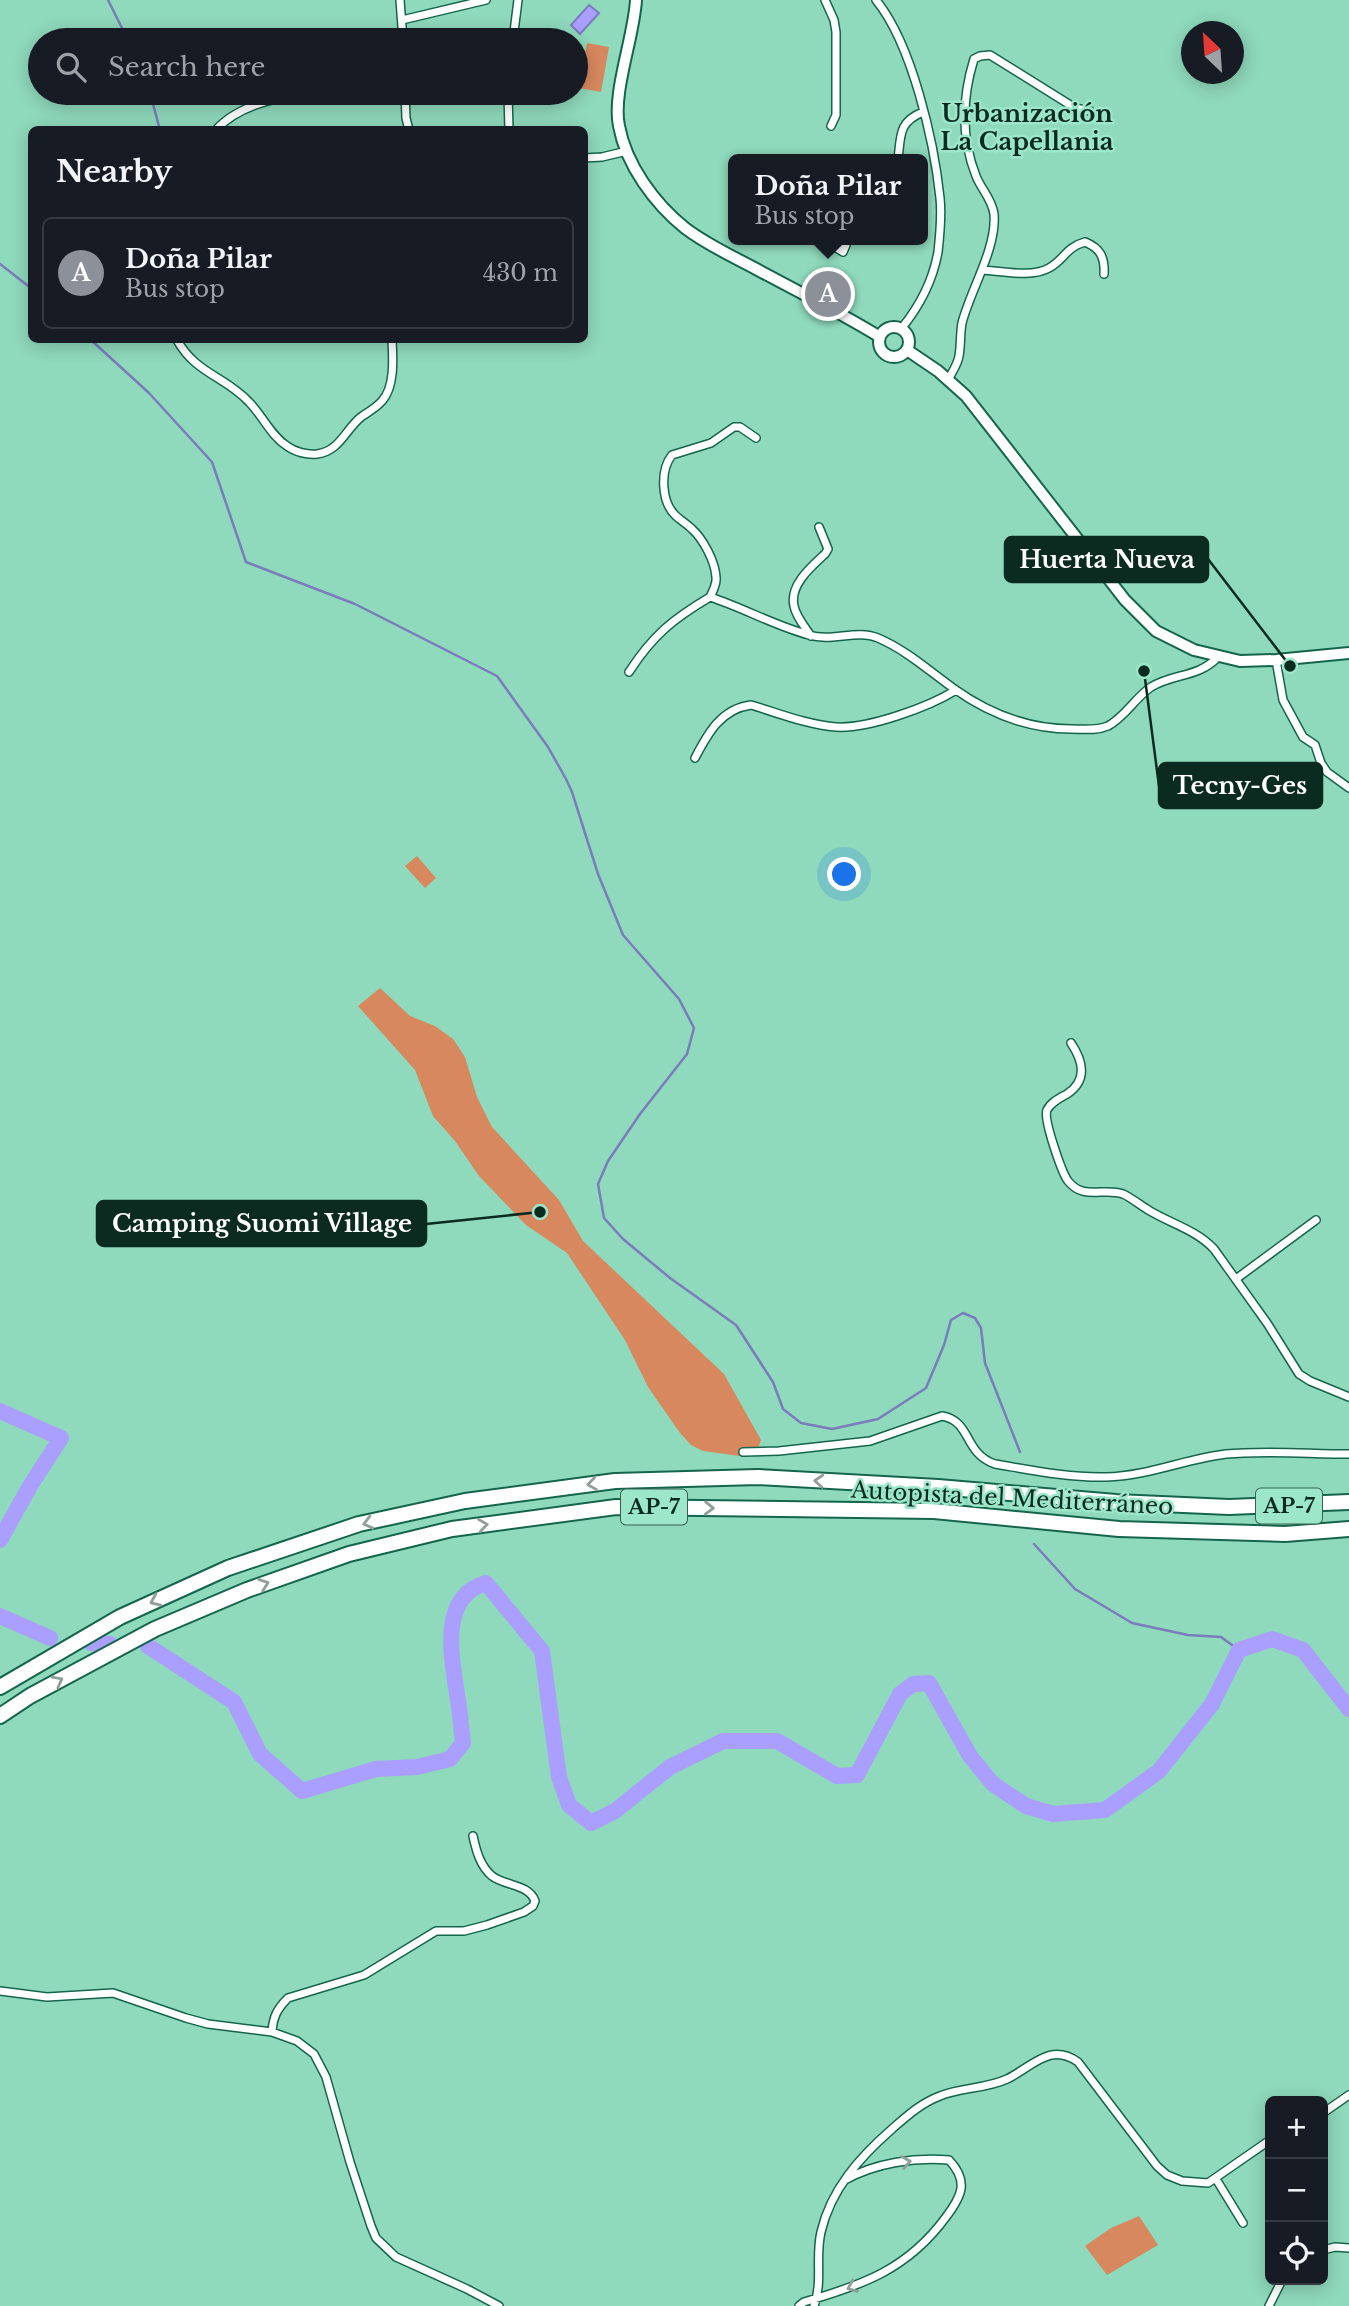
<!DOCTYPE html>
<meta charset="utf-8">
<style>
:root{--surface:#171b24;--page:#242831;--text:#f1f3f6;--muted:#9ea1a6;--line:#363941;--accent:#8c9099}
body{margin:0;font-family:"Libre Baskerville",serif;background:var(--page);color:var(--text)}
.controls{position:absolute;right:21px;bottom:21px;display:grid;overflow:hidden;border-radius:10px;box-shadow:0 4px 18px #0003}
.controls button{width:63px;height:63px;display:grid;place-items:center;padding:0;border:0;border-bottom:2px solid var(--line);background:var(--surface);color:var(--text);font:35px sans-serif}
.compass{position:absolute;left:1181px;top:21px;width:63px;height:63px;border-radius:50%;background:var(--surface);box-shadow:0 4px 18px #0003;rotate:335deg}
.you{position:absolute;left:845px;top:875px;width:24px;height:24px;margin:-18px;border:5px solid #fff;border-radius:50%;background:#1a73e8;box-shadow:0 0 0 10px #1a73e833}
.badge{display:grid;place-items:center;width:46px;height:46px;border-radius:50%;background:var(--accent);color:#fff;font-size:23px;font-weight:700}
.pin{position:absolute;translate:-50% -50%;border:4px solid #fff;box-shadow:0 2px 7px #0006}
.popup{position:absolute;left:728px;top:154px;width:200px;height:91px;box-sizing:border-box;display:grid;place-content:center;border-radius:10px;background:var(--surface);filter:drop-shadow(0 2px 5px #0005);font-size:23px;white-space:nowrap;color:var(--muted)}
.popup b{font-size:26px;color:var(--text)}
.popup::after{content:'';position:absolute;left:50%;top:100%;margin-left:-14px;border:14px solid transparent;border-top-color:var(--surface)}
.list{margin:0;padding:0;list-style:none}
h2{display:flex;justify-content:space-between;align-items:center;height:91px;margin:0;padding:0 28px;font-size:30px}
h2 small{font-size:23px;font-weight:400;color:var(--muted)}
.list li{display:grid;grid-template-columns:46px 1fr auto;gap:21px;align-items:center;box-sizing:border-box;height:112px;margin:0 14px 14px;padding:0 14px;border:2px solid var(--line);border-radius:10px}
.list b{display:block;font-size:26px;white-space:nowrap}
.list p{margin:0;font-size:23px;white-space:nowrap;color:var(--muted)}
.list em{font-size:23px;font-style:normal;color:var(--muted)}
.icon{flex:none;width:38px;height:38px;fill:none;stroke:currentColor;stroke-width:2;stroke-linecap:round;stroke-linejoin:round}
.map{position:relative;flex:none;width:1349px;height:2306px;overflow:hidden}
.search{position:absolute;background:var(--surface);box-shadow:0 4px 18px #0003;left:28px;top:28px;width:560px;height:77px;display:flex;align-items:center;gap:18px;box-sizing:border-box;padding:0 24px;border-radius:38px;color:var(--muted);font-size:26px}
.panel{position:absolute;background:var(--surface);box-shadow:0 4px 18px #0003;left:28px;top:126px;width:560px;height:217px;border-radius:10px}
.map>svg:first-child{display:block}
.green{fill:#d7885e}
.water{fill:#aa9ffe;stroke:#7a7cbb;stroke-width:2}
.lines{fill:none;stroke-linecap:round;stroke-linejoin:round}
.stream{stroke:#7a7cbb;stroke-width:2.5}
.river{stroke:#aa9ffe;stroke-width:16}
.street-casing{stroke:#15654d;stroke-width:10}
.secondary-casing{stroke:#15654d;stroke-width:14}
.highway-casing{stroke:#15654d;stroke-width:18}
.street{stroke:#fff;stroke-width:7}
.secondary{stroke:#fff;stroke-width:10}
.highway{stroke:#fff;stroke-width:14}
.oneway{stroke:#919f9b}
.labels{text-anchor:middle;stroke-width:5;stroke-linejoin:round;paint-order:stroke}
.shield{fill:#9ce6c9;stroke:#366253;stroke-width:2}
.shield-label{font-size:21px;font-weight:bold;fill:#0b2a20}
.street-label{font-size:23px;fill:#0b2a20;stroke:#9ce6c9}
.neighbourhood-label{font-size:24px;font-weight:bold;fill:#0b2a20;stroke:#9ce6c9}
.leader{fill:none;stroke:#0b2a20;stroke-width:2.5}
.callout-dot{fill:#0b2a20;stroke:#9ce6c9;stroke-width:2.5}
.callout{fill:#0b2a20;stroke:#0b2a20;stroke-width:2.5}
.callout-label{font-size:24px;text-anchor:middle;font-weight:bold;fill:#fff}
</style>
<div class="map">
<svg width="1349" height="2306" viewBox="0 0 1349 2306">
<rect width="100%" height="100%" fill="#8fd9bc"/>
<path class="green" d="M587 43 609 47 601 92 579 88Z
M417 856 436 878 425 888 405 866Z
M380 988 410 1016 435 1026 453 1039 465 1057 477 1097 492 1127 559 1200 583 1241 724 1374 761 1440 758 1449 747 1457 703 1451 691 1445 680 1433 648 1387 625 1340 567 1253 526 1225 479 1176 455 1141 433 1116 415 1070 358 1006Z
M1139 2216 1158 2245 1107 2275 1085 2246 1111 2228Z"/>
<path class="water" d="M589 5 599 13 580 34 571 25Z"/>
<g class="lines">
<path class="stream" d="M108 0 128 40
M150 93 160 130
M0 264 32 289
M91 340 149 393 212 462 246 562 355 604 497 676 548 747 566 779 572 792 598 874 623 935 679 999 694 1028 687 1054 640 1114 608 1161 598 1184 604 1218 623 1239 670 1278 736 1325 773 1382 783 1409 801 1423 832 1429 878 1419 926 1388 944 1345 951 1320 963 1313 975 1318 981 1328 985 1363 1020 1452
M1034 1544 1075 1589 1132 1623 1188 1635 1221 1637 1239 1650"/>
<path class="river" d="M0 1411 61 1438 30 1486 0 1540
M0 1616 50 1638
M91 1643 110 1644
M148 1646 234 1702 260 1754 302 1791 376 1769 417 1767 450 1759 463 1743C461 1727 460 1710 457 1694 452 1658 438 1597 486 1583L542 1651 559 1777 569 1805 591 1823 615 1811 670 1767 723 1741H777L837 1776 857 1775 900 1694 913 1684 929 1683 970 1756 993 1784 1026 1806 1053 1814 1105 1810 1159 1771 1212 1704 1239 1650 1272 1639 1303 1650 1349 1709"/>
<defs>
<path id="street" d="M400 0 403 40
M825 0 834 20 836 32V115L831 126
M876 0C912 44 934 141 940 198 942 216 940 234 938 252 933 280 919 307 901 329
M402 20 486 0
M513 40 518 0
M405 93 406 118 409 130
M508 93 509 130
M216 130C237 106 275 98 305 93
M584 158 602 157 627 151
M898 159C901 136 898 122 923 112
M833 240 832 245 843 252 846 245 837 240
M982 270C1003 271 1031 278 1049 268 1064 260 1066 247 1085 242 1100 248 1105 257 1104 274
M177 340C196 374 225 376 249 402 262 415 271 436 287 446 295 452 307 455 317 454 340 451 345 430 361 417 368 412 376 408 382 401 395 387 393 358 392 340
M948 380C952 372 958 364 959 356 961 345 960 334 962 323 970 291 997 248 994 214 992 199 981 189 976 176 961 138 962 98 974 59L980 56 990 55 1075 108 1090 111
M710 597C713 591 717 584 716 577 715 561 703 539 692 529 687 524 680 520 675 515 661 501 660 470 672 455L711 443 734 427H740L756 438
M811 636C805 627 796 617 794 606 789 585 812 566 825 554L828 549 819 527
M1276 660 1283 700 1303 737 1315 745 1321 763 1327 772 1349 788
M629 672C653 635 673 619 710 597 744 608 775 626 809 635 832 642 857 629 878 638 906 650 928 670 953 688 988 713 1027 729 1071 729 1083 729 1096 731 1108 726 1125 717 1135 698 1151 687 1174 673 1198 678 1218 657
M695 758C708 733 721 709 751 705 778 713 808 725 836 727 868 729 929 707 956 690
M1071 1043C1083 1061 1088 1080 1067 1094 1060 1098 1051 1102 1047 1110 1043 1119 1062 1173 1068 1181 1084 1201 1103 1187 1123 1194 1132 1198 1141 1206 1150 1211 1172 1224 1196 1230 1214 1249L1267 1323 1299 1374 1310 1381 1349 1397
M1236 1279 1316 1220
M743 1452 779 1451 870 1441 942 1416C972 1421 963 1453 995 1464 1031 1470 1069 1478 1106 1477 1148 1476 1185 1459 1226 1454 1264 1450 1310 1454 1349 1454
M0 1991 47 1997 113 1993 186 2018 208 2024 272 2032 297 2041 314 2054 326 2077 350 2162 371 2226 376 2238 396 2257 467 2289 499 2306
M272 2032C273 2017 277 2009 288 1998L364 1975 436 1931H464L487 1925 524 1912 533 1906 535 1901C529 1884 505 1886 492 1876 480 1866 476 1850 473 1836
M1323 2113 1349 2095
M1216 2179 1243 2223
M1323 2250 1335 2247 1349 2248
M799 2306 804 2302C863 2285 908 2269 946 2217 962 2196 969 2181 949 2160 915 2157 875 2163 845 2180
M814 2306C823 2282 815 2257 821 2232 831 2189 860 2157 892 2129 907 2116 921 2103 940 2096 961 2087 986 2089 1007 2079 1032 2067 1050 2042 1078 2062L1157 2166 1167 2175 1182 2181 1208 2183 1270 2140
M1269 2306 1282 2280"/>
<path id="secondary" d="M636 0C634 37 612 93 619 126 626 165 655 204 685 228 707 245 734 257 758 270 799 292 841 313 880 337
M879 342a15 15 0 1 1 30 0a15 15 0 1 1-30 0Z
M907 350 938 371 966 396 1125 600 1156 631 1194 650 1240 661 1276 660 1349 653"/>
<path id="highway" d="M0 1687 120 1617 228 1568 359 1524 465 1501 615 1481 758 1477 938 1487 1116 1502 1229 1507 1349 1502
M0 1716 30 1696 155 1629 247 1590 349 1554 452 1529 616 1507 934 1511 1119 1529 1285 1534 1349 1529"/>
</defs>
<use href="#street" class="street-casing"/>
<use href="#secondary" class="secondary-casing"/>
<use href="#highway" class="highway-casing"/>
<use href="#street" class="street"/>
<use href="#secondary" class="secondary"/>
<use href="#highway" class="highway"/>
</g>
<defs><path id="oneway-chevron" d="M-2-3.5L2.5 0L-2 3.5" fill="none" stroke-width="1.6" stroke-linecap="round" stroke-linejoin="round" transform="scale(1.75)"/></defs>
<g class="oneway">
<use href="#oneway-chevron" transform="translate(819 1481) rotate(-177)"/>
<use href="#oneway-chevron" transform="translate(592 1484) rotate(172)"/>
<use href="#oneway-chevron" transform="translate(709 1508) rotate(1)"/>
<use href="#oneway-chevron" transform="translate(368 1523) rotate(166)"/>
<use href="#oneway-chevron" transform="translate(483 1525) rotate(-8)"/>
<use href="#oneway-chevron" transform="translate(264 1584) rotate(-19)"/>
<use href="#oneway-chevron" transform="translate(155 1601) rotate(156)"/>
<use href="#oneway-chevron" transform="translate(58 1681) rotate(-28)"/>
<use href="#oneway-chevron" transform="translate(906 2162) rotate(-10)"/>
<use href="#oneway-chevron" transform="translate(852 2287) rotate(158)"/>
</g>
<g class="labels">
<g class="shield">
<rect x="1256" y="1488.5" width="66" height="35" rx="5"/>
<rect x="621" y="1489.5" width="66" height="35" rx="5"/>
</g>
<g class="shield-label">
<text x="1289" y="1513">AP-7</text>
<text x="654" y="1514">AP-7</text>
</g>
<g class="street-label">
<text transform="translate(1012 1498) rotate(3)" y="8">Autopista del Mediterráneo</text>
</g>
<g class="neighbourhood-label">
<text x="1027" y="122">Urbanización<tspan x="1027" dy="28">La Capellania</tspan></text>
</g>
</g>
<path class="leader" d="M1290 666L1208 559M1144 671L1159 786M540 1212L426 1224"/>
<g class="callout-dot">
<circle cx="1290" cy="666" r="7"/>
<circle cx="1144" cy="671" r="7"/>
<circle cx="540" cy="1212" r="7"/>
</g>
<g class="callout">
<rect x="1005" y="537" width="203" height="45" rx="7"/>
<rect x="1159" y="763" width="163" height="45" rx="7"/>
<rect x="97" y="1201" width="329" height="45" rx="7"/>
</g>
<g class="callout-label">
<text x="1107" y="568">Huerta Nueva</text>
<text x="1240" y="794">Tecny-Ges</text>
<text x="262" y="1232">Camping Suomi Village</text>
</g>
</svg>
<div class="controls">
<button>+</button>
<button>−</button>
<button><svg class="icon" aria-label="locate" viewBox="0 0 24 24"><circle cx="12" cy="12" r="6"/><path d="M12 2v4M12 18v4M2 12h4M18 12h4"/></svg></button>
</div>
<svg class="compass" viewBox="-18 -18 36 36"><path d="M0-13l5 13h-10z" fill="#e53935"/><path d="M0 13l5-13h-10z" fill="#9ea1a6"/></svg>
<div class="you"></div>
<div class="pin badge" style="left:828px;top:294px">A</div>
<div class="popup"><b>Doña Pilar</b>Bus stop</div>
<div class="search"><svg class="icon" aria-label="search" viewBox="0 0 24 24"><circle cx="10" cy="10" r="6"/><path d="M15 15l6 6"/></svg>Search here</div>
<section class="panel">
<h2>Nearby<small></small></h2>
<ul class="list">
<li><span class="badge">A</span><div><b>Doña Pilar</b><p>Bus stop</p></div><em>430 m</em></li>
</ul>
</section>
</div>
